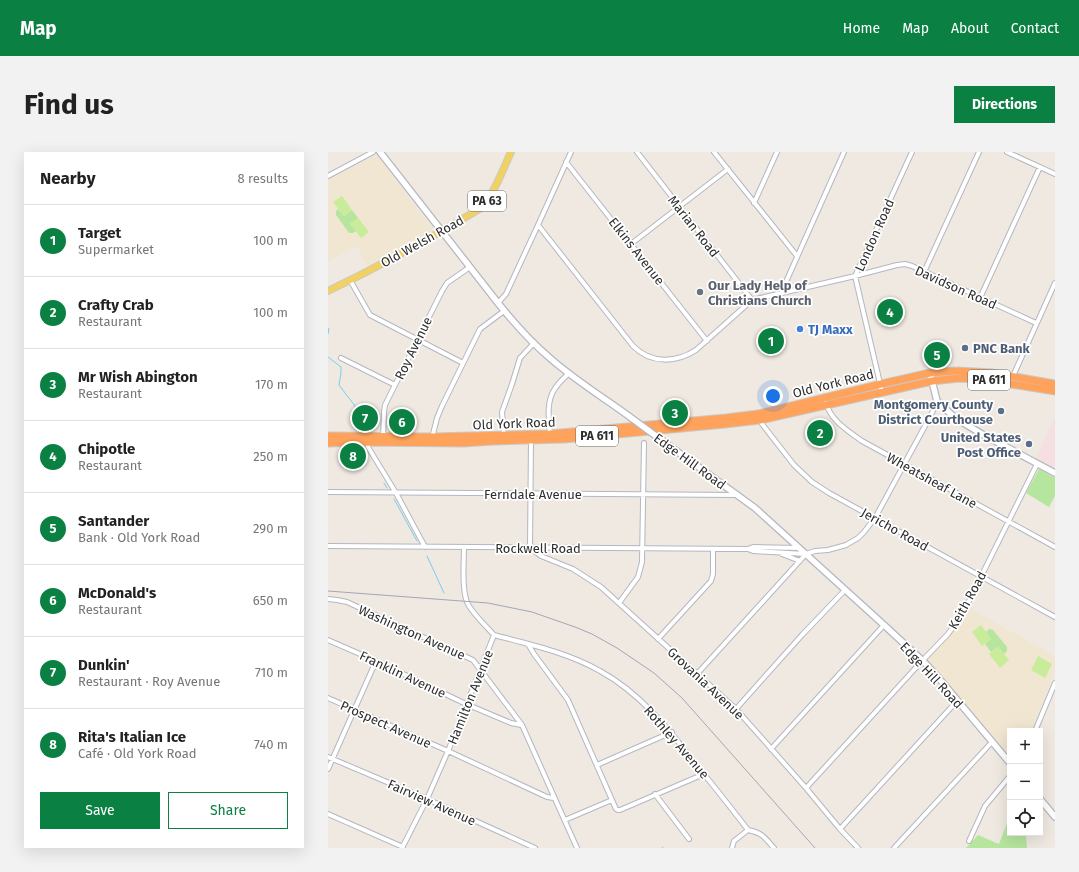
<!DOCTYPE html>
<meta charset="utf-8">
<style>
:root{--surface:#fff;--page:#f2f2f2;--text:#222;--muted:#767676;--line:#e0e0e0;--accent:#0b8043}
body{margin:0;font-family:"Fira Sans",sans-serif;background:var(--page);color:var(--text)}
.controls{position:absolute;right:12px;bottom:12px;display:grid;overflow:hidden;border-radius:0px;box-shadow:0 4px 16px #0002}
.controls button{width:36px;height:36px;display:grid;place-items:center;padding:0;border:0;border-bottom:1px solid var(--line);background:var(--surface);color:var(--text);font:20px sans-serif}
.you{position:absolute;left:445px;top:244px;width:14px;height:14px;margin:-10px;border:3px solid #fff;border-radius:50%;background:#1a73e8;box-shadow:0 0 0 6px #1a73e833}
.badge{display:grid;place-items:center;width:26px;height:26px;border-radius:50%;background:var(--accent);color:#fff;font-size:13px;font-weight:700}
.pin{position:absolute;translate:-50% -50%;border:2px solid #fff;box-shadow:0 1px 4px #0006}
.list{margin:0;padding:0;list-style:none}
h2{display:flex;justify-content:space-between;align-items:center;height:52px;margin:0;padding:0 16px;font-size:17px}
h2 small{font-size:13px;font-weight:400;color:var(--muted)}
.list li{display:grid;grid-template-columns:26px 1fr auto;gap:12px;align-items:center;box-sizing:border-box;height:72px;padding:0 16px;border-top:1px solid var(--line)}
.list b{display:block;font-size:15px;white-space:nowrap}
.list p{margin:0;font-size:13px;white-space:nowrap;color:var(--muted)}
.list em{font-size:13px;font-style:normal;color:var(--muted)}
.actions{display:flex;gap:8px;padding:12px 16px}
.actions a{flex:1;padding:9px 0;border:1px solid var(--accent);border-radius:0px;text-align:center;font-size:14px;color:var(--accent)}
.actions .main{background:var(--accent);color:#fff}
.icon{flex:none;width:22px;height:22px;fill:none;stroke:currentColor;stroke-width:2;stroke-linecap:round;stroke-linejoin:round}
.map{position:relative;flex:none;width:727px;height:696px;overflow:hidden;border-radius:0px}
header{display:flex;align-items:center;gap:24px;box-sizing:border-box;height:56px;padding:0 20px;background:var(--accent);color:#fff}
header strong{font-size:19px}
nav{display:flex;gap:22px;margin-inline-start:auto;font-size:14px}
.intro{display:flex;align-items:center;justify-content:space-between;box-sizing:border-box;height:96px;padding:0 24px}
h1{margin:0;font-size:28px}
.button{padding:10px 18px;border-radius:0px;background:var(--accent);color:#fff;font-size:14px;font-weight:700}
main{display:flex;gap:24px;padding:0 24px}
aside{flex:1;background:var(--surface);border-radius:0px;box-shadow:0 4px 16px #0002}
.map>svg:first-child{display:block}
.education{fill:#f0e6d1}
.medical{fill:#f5dfe0}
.green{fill:#b6e59e}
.pitch{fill:#c9ec9a}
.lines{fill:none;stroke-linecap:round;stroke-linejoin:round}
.stream{stroke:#75cff0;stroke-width:1}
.street-casing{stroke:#b4b7c1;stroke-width:6}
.secondary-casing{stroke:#b4b7c1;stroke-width:8}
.primary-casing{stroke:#c9c9c9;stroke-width:8}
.highway-casing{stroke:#c9c9c9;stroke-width:9}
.street{stroke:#fff;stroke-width:4}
.secondary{stroke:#fff;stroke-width:5.5}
.primary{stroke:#f2d163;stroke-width:6}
.highway{stroke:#ffa35c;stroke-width:7}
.rail{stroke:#a3a6b8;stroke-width:1}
.secondary-bridge-casing{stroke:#b4b7c1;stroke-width:8;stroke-linecap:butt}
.secondary-bridge{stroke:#fff;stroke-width:5.5}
.worship-dot{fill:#6b7280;stroke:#fff;stroke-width:1.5}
.shop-dot{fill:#3f7fe0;stroke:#fff;stroke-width:1.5}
.service-dot{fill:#5c6f8a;stroke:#fff;stroke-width:1.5}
.labels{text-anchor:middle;stroke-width:3.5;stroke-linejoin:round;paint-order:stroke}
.shield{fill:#fff;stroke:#6d6d6d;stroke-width:1}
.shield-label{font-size:12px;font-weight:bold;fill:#2e2e2e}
.street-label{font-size:13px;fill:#2e2e2e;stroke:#fff}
.worship-label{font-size:13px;font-weight:bold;fill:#5b616d;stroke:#fff;text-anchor:start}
.shop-label{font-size:13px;font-weight:bold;fill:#366cbe;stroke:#fff;text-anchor:start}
.service-label{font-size:13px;font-weight:bold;fill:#4e5e75;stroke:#fff;text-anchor:end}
</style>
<header>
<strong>Map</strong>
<nav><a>Home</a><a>Map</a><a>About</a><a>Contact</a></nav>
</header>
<div class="intro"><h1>Find us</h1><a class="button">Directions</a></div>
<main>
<aside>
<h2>Nearby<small>8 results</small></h2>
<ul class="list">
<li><span class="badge">1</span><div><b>Target</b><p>Supermarket</p></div><em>100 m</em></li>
<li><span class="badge">2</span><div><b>Crafty Crab</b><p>Restaurant</p></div><em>100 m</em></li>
<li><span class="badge">3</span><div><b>Mr Wish Abington</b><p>Restaurant</p></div><em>170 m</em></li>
<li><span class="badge">4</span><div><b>Chipotle</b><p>Restaurant</p></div><em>250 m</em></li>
<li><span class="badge">5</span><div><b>Santander</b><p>Bank · Old York Road</p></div><em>290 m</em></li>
<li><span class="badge">6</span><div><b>McDonald's</b><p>Restaurant</p></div><em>650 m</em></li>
<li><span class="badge">7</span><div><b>Dunkin'</b><p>Restaurant · Roy Avenue</p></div><em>710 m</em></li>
<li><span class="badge">8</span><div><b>Rita's Italian Ice</b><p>Café · Old York Road</p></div><em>740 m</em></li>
</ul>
<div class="actions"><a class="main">Save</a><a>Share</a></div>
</aside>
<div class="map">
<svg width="727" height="696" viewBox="0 0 727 696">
<rect width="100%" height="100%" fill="#efe9e1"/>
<path class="education" d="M49 3 106 79 39 115 29 94 0 109V27Z
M640 455 727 504V520L703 579H682V608L598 509 621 483Z"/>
<path class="medical" d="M727 265V317L708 307Z"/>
<path class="green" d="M10 57 16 64 24 58 30 66 22 72 28 79 25 81H21L8 63V59Z
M711 317 727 326V344L721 355 698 341Z
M661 477 665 478 679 495V499L676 502 670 495 663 500 657 492 663 487 658 480Z
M681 666 682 667V681H695L698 684 699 696H638L650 683 671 692Z"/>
<path class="pitch" d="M14 44 24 58 16 64 5 50Z
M30 66 41 80 33 86 22 72Z
M653 473 663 487 654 494 644 480Z
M670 495 681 508 672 516 661 502Z
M710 504 724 512 717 526 703 518Z"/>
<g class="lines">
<path class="stream" d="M0 176 1 177 0 182
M0 205 13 215V221L11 233 27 254 28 278
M56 331 59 336
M66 347 89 389
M99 404 116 441
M334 696 335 695"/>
<defs>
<path id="street" d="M309 0 424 148
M386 0 469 104
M679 0 727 22
M238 10 379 189
M0 24 45 0
M426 51 449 0
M210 73 305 194C323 212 348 211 368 198L424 148 527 124 569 113 577 112 584 114 708 171
M303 92 400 17
M596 120 651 0
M22 128 42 163 135 211
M453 141 516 0
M652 146 712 15
M170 151 178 142 210 73 243 0
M13 206 67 233
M685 224 727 131
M554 240 527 124 584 0
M498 251C503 269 520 279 534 289L727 395
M432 268 434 272 466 313 484 330 501 341 727 465
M222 282C221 268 218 251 226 238 230 231 236 226 241 221
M176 284 174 260 184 232 192 206 206 191
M55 286 56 260 57 253 114 139 119 131 142 115
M104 286 109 266 114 254 150 181 152 177 176 159
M203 287 202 396 213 404 245 417 273 435 408 557 478 636 512 677 530 696
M39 290 40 295 68 341 97 395
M0 340 408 343
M0 394 420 397 425 399 478 402 487 399 500 398 511 395 518 393 530 386 536 380 547 366 604 261 609 249
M420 397 425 395 471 396
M454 402 472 409
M0 447 9 448 19 450 145 508 194 573 249 696
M291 451 310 425 314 410 316 291
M166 483C201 492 241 501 272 519 313 541 343 580 371 616 388 637 404 657 420 678 435 681 437 686 446 696
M330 487 383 429 385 422V397
M0 488 48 509 138 552 183 571 193 573
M200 492 206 502 240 548 284 648
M369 522 478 402
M0 546 120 599 219 645 226 646
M408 557 474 483 517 438
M707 579 727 531
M443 597 556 473
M0 605 99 647 207 696
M269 613 344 580
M0 617 48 509
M478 636 594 509 620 482 632 465 639 453 709 312
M327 642 361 687
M0 662 75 695
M237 668 265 656 284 648 288 657 290 658H292L376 622
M512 677 629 549
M641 689 657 654 682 624
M74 696 99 647 120 599 166 483C158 474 148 465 141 454 133 442 136 410 136 395
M404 696 406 689 420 678
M566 696 664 590"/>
<path id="secondary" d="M52 0 170 151C186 171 203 190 223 207 247 228 276 246 302 265
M602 221 609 249 627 266 654 282 727 321
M332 287 427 356 556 473 597 511 614 530 682 611
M712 647 727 665"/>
<path id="primary" d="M0 139C52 114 103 86 153 56 165 45 176 15 183 0"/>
<path id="highway" d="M630 219 664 221 727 232
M0 284 104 285 222 282 398 266 430 262 553 232 602 221 626 219
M0 291 39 290 135 291 166 289 236 287 397 272 432 268 604 229 631 226 652 227 727 239"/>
</defs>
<use href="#street" class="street-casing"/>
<use href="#secondary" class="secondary-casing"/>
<use href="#primary" class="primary-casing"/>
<use href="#highway" class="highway-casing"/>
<use href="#street" class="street"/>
<use href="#secondary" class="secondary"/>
<use href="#primary" class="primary"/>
<use href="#highway" class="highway"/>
<path class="rail" d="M0 439 160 451 204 460 247 475 264 482 289 496 326 521 354 546 487 696"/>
<defs>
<path id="secondary-bridge" d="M302 265 332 287"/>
</defs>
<use href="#secondary-bridge" class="secondary-bridge-casing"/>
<use href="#secondary-bridge" class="secondary-bridge"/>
</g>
<circle class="worship-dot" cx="372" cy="140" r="4"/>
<circle class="shop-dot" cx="472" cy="177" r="4"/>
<g class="service-dot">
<circle cx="637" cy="196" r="4"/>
<circle cx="673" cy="259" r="4"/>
<circle cx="701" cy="292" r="4"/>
</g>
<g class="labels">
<g class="shield">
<rect x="140" y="39" width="38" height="20" rx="3"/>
<rect x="640" y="218" width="42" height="20" rx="3"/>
<rect x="248" y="274" width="42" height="20" rx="3"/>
</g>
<g class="shield-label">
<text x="159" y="53">PA 63</text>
<text x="661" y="232">PA 611</text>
<text x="269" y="288">PA 611</text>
</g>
<g class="street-label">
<text transform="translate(366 74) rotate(52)" y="5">Marian Road</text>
<text transform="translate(546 83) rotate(-66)" y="5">London Road</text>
<text transform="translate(94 89) rotate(-29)" y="5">Old Welsh Road</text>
<text transform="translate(309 99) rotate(52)" y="5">Elkins Avenue</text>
<text transform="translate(628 135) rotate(24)" y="5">Davidson Road</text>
<text transform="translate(85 196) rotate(-64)" y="5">Roy Avenue</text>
<text transform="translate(505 231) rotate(-14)" y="5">Old York Road</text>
<text transform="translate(186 271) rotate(-2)" y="5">Old York Road</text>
<text transform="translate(362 309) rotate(36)" y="5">Edge Hill Road</text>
<text transform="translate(604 328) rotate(29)" y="5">Wheatsheaf Lane</text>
<text x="205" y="347">Ferndale Avenue</text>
<text transform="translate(567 377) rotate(29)" y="5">Jericho Road</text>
<text x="210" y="401">Rockwell Road</text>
<text transform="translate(639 448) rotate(-61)" y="5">Keith Road</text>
<text transform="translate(84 480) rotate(24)" y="5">Washington Avenue</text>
<text transform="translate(75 522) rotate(25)" y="5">Franklin Avenue</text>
<text transform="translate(604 523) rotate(47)" y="5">Edge Hill Road</text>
<text transform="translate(378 531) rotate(43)" y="5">Grovania Avenue</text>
<text transform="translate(142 545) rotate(-68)" y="5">Hamilton Avenue</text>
<text transform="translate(58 572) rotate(24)" y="5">Prospect Avenue</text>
<text transform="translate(349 590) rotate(49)" y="5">Rothley Avenue</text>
<text transform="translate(104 650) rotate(24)" y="5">Fairview Avenue</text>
</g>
<g class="worship-label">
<text x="380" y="138">Our Lady Help of<tspan x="380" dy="15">Christians Church</tspan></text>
</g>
<g class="shop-label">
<text x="480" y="182">TJ Maxx</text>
</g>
<g class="service-label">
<text x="645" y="201" text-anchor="start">PNC Bank</text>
<text x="665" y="257">Montgomery County<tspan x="665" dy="15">District Courthouse</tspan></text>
<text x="693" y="290">United States<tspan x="693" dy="15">Post Office</tspan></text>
</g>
</g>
</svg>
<div class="controls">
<button>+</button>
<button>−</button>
<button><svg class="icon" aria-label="locate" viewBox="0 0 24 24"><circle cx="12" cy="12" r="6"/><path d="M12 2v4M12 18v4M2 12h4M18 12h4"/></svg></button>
</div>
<div class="you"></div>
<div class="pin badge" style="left:443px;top:189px">1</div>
<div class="pin badge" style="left:492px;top:281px">2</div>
<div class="pin badge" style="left:347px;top:261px">3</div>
<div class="pin badge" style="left:562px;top:160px">4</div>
<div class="pin badge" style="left:609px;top:203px">5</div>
<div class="pin badge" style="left:74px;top:270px">6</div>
<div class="pin badge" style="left:37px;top:266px">7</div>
<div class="pin badge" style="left:25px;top:304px">8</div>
</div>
</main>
